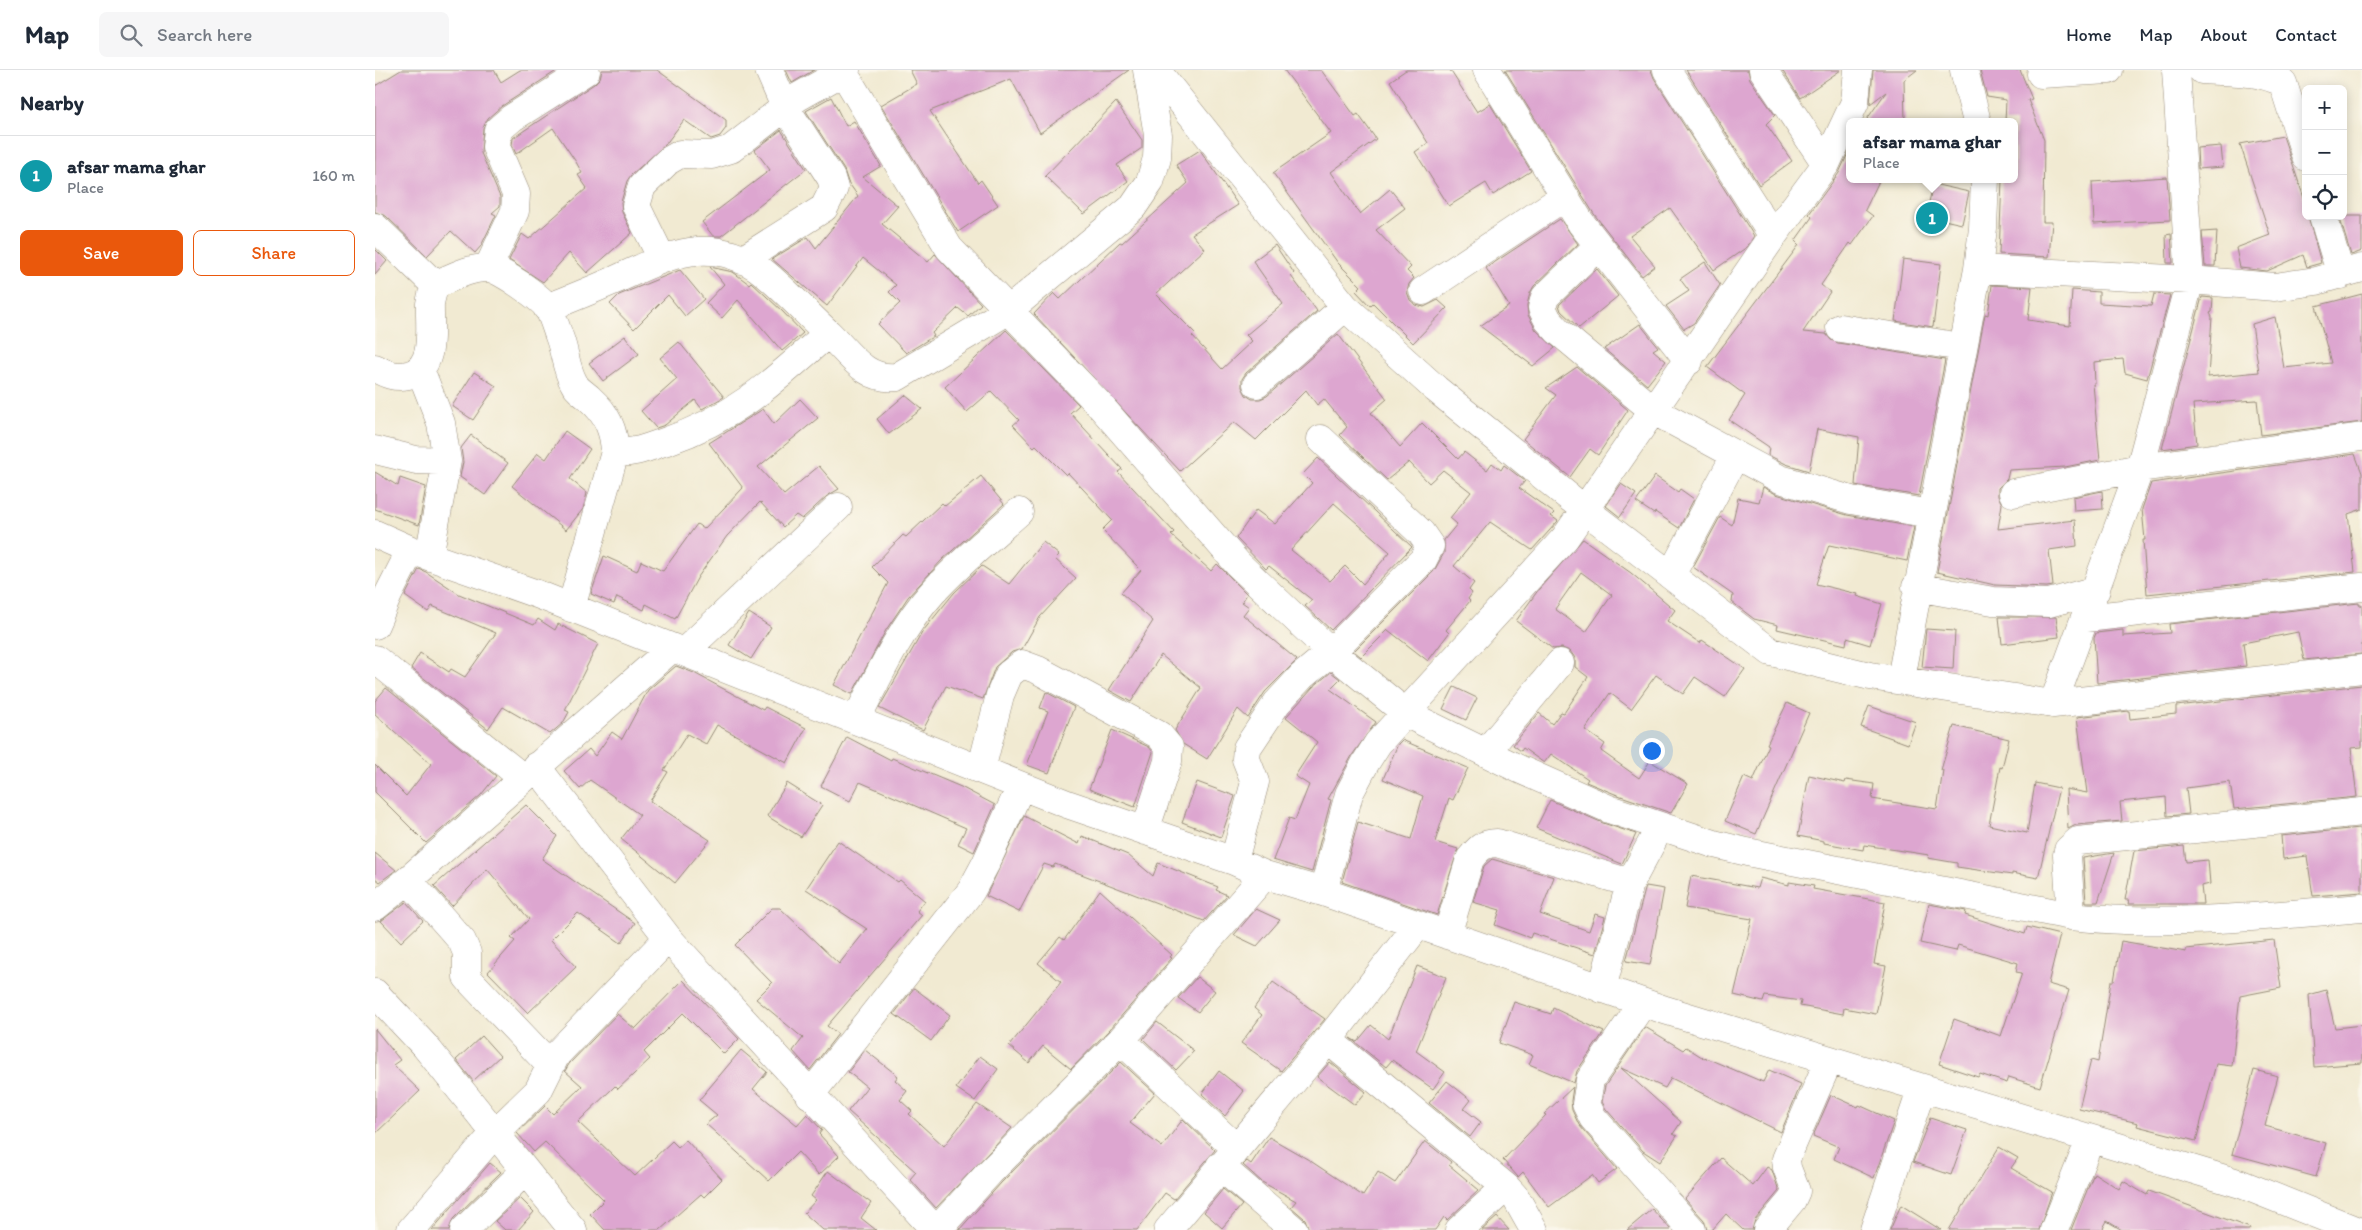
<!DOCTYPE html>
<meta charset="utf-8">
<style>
:root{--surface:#fff;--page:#f6f6f7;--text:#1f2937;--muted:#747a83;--line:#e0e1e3;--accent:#ea580c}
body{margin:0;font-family:Itim,sans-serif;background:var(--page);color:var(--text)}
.controls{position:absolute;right:15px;top:15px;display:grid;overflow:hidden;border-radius:8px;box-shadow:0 2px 12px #0003}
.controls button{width:45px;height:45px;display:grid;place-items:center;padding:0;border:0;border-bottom:1px solid var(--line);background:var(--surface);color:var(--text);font:25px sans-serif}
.you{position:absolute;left:1276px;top:680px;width:18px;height:18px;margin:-12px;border:4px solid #fff;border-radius:50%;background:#1a73e8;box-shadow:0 0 0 8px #1a73e833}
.badge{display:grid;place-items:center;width:32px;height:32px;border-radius:50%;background:var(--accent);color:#fff;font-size:16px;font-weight:700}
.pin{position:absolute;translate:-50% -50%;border:2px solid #fff;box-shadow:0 1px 5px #0006}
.popup{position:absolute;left:1471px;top:48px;width:172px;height:65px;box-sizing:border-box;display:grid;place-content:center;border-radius:8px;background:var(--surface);filter:drop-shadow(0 1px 4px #0005);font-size:16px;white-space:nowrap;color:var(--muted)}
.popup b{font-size:19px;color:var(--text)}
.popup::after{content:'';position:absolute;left:50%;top:100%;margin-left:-10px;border:10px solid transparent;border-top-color:var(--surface)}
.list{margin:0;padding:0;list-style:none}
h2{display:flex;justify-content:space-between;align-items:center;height:65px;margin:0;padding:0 20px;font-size:21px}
h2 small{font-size:16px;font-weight:400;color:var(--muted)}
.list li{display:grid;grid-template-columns:32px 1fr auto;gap:15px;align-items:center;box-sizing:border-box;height:80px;padding:0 20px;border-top:1px solid var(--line)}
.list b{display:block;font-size:19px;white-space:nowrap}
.list p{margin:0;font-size:16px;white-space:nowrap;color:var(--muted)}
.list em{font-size:16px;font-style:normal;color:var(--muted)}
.actions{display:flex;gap:10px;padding:15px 20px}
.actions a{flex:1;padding:11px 0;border:1px solid var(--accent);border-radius:8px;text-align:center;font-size:18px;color:var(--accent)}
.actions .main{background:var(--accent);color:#fff}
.icon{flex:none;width:28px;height:28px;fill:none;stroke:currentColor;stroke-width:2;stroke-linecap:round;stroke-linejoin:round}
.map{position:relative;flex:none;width:1987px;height:1160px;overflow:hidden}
header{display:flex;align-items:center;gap:30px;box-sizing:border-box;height:70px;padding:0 25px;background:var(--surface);border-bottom:1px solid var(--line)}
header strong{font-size:24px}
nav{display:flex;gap:28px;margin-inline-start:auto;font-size:18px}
.search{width:350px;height:45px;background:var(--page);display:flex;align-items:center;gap:12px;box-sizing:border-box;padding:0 18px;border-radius:8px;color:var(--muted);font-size:19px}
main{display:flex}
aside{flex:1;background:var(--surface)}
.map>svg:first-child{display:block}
.building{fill:#dda6d0;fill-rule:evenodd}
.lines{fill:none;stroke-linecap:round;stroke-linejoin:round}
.minor-casing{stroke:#968a78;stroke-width:29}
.minor{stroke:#fff;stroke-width:28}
</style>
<header>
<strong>Map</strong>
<div class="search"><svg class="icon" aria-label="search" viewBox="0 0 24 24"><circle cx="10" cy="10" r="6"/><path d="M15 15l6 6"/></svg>Search here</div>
<nav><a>Home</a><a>Map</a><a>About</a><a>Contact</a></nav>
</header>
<main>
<aside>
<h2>Nearby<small></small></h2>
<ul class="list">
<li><span class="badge" style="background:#0f9aa8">1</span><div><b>afsar mama ghar</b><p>Place</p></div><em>160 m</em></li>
</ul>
<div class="actions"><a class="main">Save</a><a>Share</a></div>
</aside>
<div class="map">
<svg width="1987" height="1160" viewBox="0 0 1987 1160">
<rect width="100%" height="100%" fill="#fbf7ec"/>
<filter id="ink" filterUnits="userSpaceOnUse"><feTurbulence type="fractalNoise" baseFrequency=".02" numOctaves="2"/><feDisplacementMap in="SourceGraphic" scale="10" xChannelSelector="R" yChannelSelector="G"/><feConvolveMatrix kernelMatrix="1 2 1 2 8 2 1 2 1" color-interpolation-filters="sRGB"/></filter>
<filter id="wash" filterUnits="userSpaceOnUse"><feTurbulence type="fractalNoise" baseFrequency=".0096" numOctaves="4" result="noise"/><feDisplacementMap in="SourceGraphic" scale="20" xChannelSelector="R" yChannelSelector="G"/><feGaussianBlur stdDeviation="1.12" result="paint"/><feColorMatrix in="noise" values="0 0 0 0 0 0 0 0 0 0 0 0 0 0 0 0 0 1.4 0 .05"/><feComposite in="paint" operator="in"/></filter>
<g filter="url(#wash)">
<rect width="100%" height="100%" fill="#f1ead2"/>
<g id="blocks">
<path class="building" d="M26 0H119L126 12 145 0H183L127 36 113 48 108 58 106 83 125 127V136L117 143 121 145 106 176 100 183 76 161 52 186 11 146 0 142V16Z
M227 0H282L351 50V58L345 66 336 69 309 50 290 75 256 105 252 111 246 132 247 142 257 163 212 203 194 183 168 212 134 190 147 164 154 169 212 118 203 105 207 103 201 92 178 58 141 84 137 75 138 68 219 14 225 8Z
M411 0H439L417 13Z
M535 0H754L665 63 636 9 555 41 603 113 606 110 623 135 583 162 506 35 542 14Z
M909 0H946L980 46 983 44 1001 69 956 102 985 144 1015 119 1030 138 1001 160 1036 197 1032 201 1039 208 1034 214 1032 222 1035 230 1041 235 1049 237 1063 230 1072 238 1038 273 998 233 995 236 981 221 986 216 963 193 898 103 956 63Z
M1031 0H1075L1102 42 1115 34 1156 101 1118 125 1111 113 1074 136 1040 82 1053 73 1015 11Z
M1130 0H1276L1279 8 1379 166 1372 177 1339 200 1295 138 1255 166 1280 196 1267 206 1219 144Z
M1311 0H1373L1375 9 1400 45 1391 54 1417 91 1384 115Z
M1407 0H1466L1425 28Z
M1498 0H1542L1529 10 1530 52H1490L1511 22 1495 34Z
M1605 0H1645L1657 29 1653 30 1669 70 1668 152H1677L1674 187 1624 184 1627 109H1640V52H1630L1631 30 1612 27Z
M456 27 471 56 479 51 506 96 488 107 523 136 507 154 553 192 560 184 606 234 593 246 583 238 557 263 559 266 531 283 503 254 525 233 514 222 521 215 488 188 452 236 397 189 433 167 441 178 483 126 473 112 469 100 431 41Z
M741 32 767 70V78L742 95 753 111 709 144 670 106Z
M406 60 431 99 346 166H338L327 152 395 100 380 80Z
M1908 66 1931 134V146H1933L1946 193 1932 197 1928 185 1892 201 1865 198 1861 178 1895 165 1865 74Z
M1846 76 1848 97 1823 99 1822 78Z
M825 80 863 135 817 164 830 179 781 224 820 263 817 266 847 299 877 271 871 265 908 234 878 191 900 175 919 203 916 206 942 241 871 303 867 309V317L871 325 877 329H885L892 326 963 264 1012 329 996 343 1025 377 1047 353 1083 389 1089 382 1112 400 1117 393 1126 400 1129 395 1150 411 1144 418 1179 443 1176 446 1183 451 1157 480 1115 452 1079 496 1099 513 1094 520 1097 523 1093 529 1095 531 1071 560 1074 563 1053 591 1013 560 986 587 979 581 1059 501 1069 483V470L1082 454 1075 448 1096 422 1068 400 1054 413 1034 392 1012 410 965 365 972 357 949 329 942 335 931 320 881 370 859 352 805 401 659 244 679 223 685 229 745 172 747 173 813 113 801 95Z
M1474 81V109H1505L1490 140 1498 146 1477 175 1475 173 1446 215 1455 222 1428 262 1451 264 1456 270 1463 273 1570 290 1544 426 1480 415 1484 367 1442 359 1434 401 1411 394 1393 385 1394 377 1354 350 1370 325 1332 297 1424 175 1420 171 1437 147 1434 144 1464 103Z
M1792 107 1795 150 1719 154 1717 112Z
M1558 114 1594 122 1587 154 1551 146Z
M1964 146H1987V181L1976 185Z
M1185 149 1203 174 1159 216 1155 223 1152 235 1153 245 1161 260 1180 278 1158 296 1105 256 1134 236 1111 198Z
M1842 161 1840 196H1830L1827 162Z
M1796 164 1798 193H1792L1791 165Z
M0 179 12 191 0 205Z
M1528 189 1566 194 1558 257 1520 251Z
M1330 192 1345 215 1319 253 1309 259 1291 236 1314 221 1305 209Z
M335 197 358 202 374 214 376 212 407 241 428 263 407 281 363 230 347 248 331 233 349 214Z
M1222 199 1243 226 1204 258 1186 241 1184 235Z
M305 200 329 229 310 246 293 225 259 259 235 234 244 225Z
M1617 215 1657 217 1653 250 1695 256 1697 220 1724 222V233L1776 236 1779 224 1795 225 1772 309 1750 303 1748 289 1719 292 1720 314H1718L1725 390 1690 397 1634 400 1632 409 1623 418V426L1627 434 1623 459 1700 450 1702 476 1674 480 1678 516 1672 517 1620 515 1562 502 1610 244 1613 245Z
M1987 224V352L1886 365 1882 330 1818 334 1822 374 1787 379 1827 227 1838 228 1837 242 1835 243 1837 247 1833 307 1884 302 1877 254 1900 247 1909 298 1956 293 1941 236Z
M1265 254 1283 277 1278 280 1291 291 1272 315 1229 279Z
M631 260 704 335 695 343 747 399 743 402 799 462 796 465 836 501 842 494 872 524 867 532 874 537 868 545 922 590 890 622 873 648 863 639 832 689 808 674 800 660 826 618 786 585 756 632 734 620 778 551 746 523 766 500 727 460 737 450 693 403 691 405 661 375 659 377 638 355 644 350 616 321 592 342 570 317Z
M250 266 264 284 228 311 214 293Z
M304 272 349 327 327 339 320 330 290 355 281 358 266 341 302 309 285 288Z
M1202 297 1253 340 1223 385 1215 379 1195 407 1148 369 1181 325 1171 318Z
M99 302 121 316 98 350 77 336Z
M530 325 547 339 514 364 502 349Z
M425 329 443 348 383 397 409 425 444 396 464 419 452 426 427 449 421 445 408 457 385 432 352 466 323 507 300 549 271 534 269 540 242 527 239 534 216 524 229 486 262 501 266 491 288 501 322 454 329 459 368 418 334 373 388 339 399 354Z
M190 361 215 379 195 409 212 423 208 439 191 460 137 416 163 383 171 389Z
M96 365 133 393 110 425 85 407 88 392 86 378Z
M1980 384 1987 403V439L1973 444 1980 502 1772 524 1768 470H1770L1767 439 1776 413Z
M943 388 1037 477 956 560 930 536 937 530 894 496 891 499 861 468 881 440 900 454 937 413 928 404ZM959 433 1015 482 988 514 970 496 955 511 916 480Z
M0 402 23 416 25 408 51 417 44 455 0 439Z
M606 406 629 434 567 490 533 527 511 560 477 624 459 615 513 513 497 497 528 465 531 467 567 433 570 436Z
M1280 406 1303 422 1305 419 1319 429 1304 458 1280 442 1279 444 1261 432Z
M1246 414 1261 424 1245 447 1231 436Z
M1388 417 1401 424 1472 445 1539 457 1532 491 1454 475 1441 514 1483 524 1482 526 1507 534 1495 575 1472 568 1471 575 1402 559 1403 555 1379 549 1357 532 1358 525 1318 497 1345 447 1357 455 1363 428 1384 432Z
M1727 421 1728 439 1699 441 1698 427Z
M1208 469 1256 503 1300 540 1292 551 1325 573 1327 570 1370 599 1350 627 1320 607 1308 624 1281 605 1256 639 1235 623 1210 660 1230 674 1226 681 1264 708 1275 691 1313 714 1296 743 1240 724 1211 712 1213 709 1176 684 1169 693 1148 678 1146 681 1138 675 1164 643 1177 654 1186 642 1189 643 1213 607 1200 597V588L1195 581 1187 578 1178 579 1141 551 1164 519ZM1206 502 1237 525 1211 562 1180 539Z
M668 472 684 485 680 489 701 508 665 547 647 579 637 582 620 597 608 629 571 616 548 660 504 638 548 561 579 523 607 496 634 514Z
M44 499 51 502 84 524 159 555 163 549 180 560 183 554 223 574 190 640 194 642 188 653 175 664 128 637 113 659 36 598 45 583 74 602 76 599 90 607 121 563 57 536 53 542 30 526Z
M1984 533V535H1987V584L1929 590 1923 562 1868 573 1871 596 1722 613 1719 568 1721 563 1748 560V566L1795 563 1794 554Z
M374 543 396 557 376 589 354 575Z
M1624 547H1681L1684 567 1627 574Z
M1551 559 1580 561 1578 599 1547 597Z
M301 596 319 603 388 640 390 637 431 658 412 693 342 655 331 674 312 664 289 700 293 702 275 731 335 770 300 813 246 769 265 745 215 710 205 719 189 701 214 679 220 686 237 662 247 669 273 620Z
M956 602 965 609 955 619 1001 652 978 684 953 729 956 730 937 802 898 790 914 748 920 750 934 715 920 706 942 672 911 647 938 617Z
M1987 615V677L1976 678 1982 727 1859 739 1855 712 1811 718 1814 744 1792 746 1791 727 1745 732 1747 751 1701 755 1693 759 1691 719 1712 723 1702 647 1754 641 1755 649 1801 644V636Z
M1079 617 1102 628 1091 650 1068 639Z
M11 618 121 706 106 725 51 773 0 722V695L31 726 56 694 0 644V631Z
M671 622 699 637 674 703 652 695 673 641 665 638Z
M1412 633 1434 643 1381 764 1350 751 1369 707 1378 711 1394 675 1392 674Z
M1494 636 1541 652 1533 674 1486 657Z
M1579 656 1634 669 1627 698 1625 697 1614 755 1652 763 1660 713 1684 718 1663 808 1637 803V805L1582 797V793L1553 788 1554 785 1489 775 1488 780 1449 773V771L1423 766 1434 705 1470 713 1471 710 1499 714 1497 729 1562 739 1568 700H1566Z
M737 660 774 677 778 682 760 737 714 719Z
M472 667 516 690 517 688 586 717 620 735 599 782 583 774 591 758 485 712 475 731 446 716Z
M1027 670 1093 698 1078 730 1074 728 1060 772 1083 779 1062 845 967 812 983 752 1036 769 1048 726 1008 709 1023 674Z
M822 712 860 726 846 767 807 752Z
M412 713 447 735 426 767 392 746Z
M1175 730 1228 753 1261 764 1247 794 1161 758Z
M151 735 182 766 167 789 260 853 246 873 203 843 176 870 201 897 153 943 113 902 140 871 136 868 154 849 112 799 77 836 59 816Z
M649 746 704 774 707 766 753 785 778 806 783 793 843 817 841 820 852 825 829 851 680 794 678 797 669 794 644 842 611 826Z
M1984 758 1987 780V822L1938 826 1932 786 1908 789 1906 766Z
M463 771 523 812 525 810 550 831 542 841 547 845 452 956 463 964 435 1000 418 981 428 968 381 929 397 913 360 875 397 838H405L464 894 492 859 431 819Z
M1809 776 1811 792 1833 790 1835 814 1826 816 1828 834H1753L1754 830H1750L1759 781Z
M0 783 21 800 5 812 0 808Z
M1739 783 1723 832H1711L1708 788Z
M1117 789 1179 807 1165 844 1214 861 1220 844 1230 847 1220 884 1157 863 1155 868 1120 855 1125 840 1098 832 1109 796Z
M1316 806 1382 818 1385 808 1414 815V812L1439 816 1438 819 1510 832 1499 894 1511 896 1501 944 1469 938 1468 944 1425 936 1426 931 1390 926 1388 932 1359 925 1377 849 1310 838Z
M1271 816 1289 819 1275 895 1251 891Z
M725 820 797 885 795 887 797 888 735 959 696 999 668 976 654 993 634 976 686 912 663 893 685 867 689 870Z
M31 832 48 851 26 872 6 851Z
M1554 834 1591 841 1590 845 1650 864 1652 857 1685 865 1673 914 1694 920 1665 1017 1634 1007 1632 1013 1605 1004 1603 1007 1564 994 1579 949 1626 966 1647 903 1641 902 1643 893 1583 875 1581 881 1545 873Z
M881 839 905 850 882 876 859 865Z
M1899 870 1906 918 1865 926 1857 996 1841 994 1821 1071 1762 1056 1763 1053 1704 1039 1716 990 1723 992 1736 911H1739L1746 871 1811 882V879Z
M1042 896 1071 907 1041 981 1070 1002 1058 1019 1017 990 1011 997 975 968 982 972 996 955 1013 969Z
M822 907 840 921 823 942 803 928Z
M308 910 364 969 349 984 308 943 269 982 275 989 243 1019 240 1016 203 1052 260 1106 297 1071 303 1077 311 1070 347 1109 329 1127 326 1124 285 1160H230L215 1144 229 1130 170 1072 159 1082 142 1063 170 1036 178 1044 207 1016 190 1001 194 994 242 944 260 959Z
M898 912 950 949 906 1001 866 973 887 945 879 938Z
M539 918 575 945 556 971 519 944Z
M1951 920 1960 958 1987 955V993L1939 997 1934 925Z
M1139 932 1176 944 1178 938 1229 962 1202 1001 1199 1013 1154 994 1158 985 1124 973Z
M782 952 819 981 801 1000 768 969Z
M1270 957 1308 980 1311 977 1330 989 1331 988 1388 1012 1394 1000 1426 1014 1406 1062 1296 1008 1290 1018 1246 998 1306 1052 1298 1064 1302 1066 1285 1092 1268 1081 1231 1039 1227 1032 1230 1016Z
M0 959 25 990 18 995 45 1021 0 1064Z
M107 966 125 986 98 1011 81 990Z
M366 980 392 1002 378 1019 422 1055 432 1044 447 1060 444 1064 464 1086 444 1105 423 1082 394 1111 331 1054 342 1045 324 1030Z
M490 980 523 1006 520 1010 532 1021 525 1030 537 1041 534 1044 569 1076 602 1034 637 1058 561 1138 535 1109 541 1102 473 1041 492 1017 473 1002Z
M605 986 623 999 600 1031 581 1018Z
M746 992 780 1023 755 1053 787 1077 808 1049 840 1080 799 1129 790 1123 762 1160H584L626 1113Z
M955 992 991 1022 980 1035 942 1007Z
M1879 1000 1903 1006 1890 1056 1951 1073 1941 1107 1857 1084Z
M844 1001 869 1021 850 1046 827 1024Z
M1072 1011 1096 1030 1089 1039 1106 1052 1095 1067 1054 1033Z
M1198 1017 1196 1031 1197 1040 1204 1055 1242 1099 1223 1113 1217 1105 1174 1137 1148 1102 1143 1107 1128 1090 1171 1045 1169 1044Z
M1456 1025 1483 1037 1484 1035 1519 1051 1499 1108 1459 1089 1464 1077 1438 1066Z
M1555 1048 1592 1060 1576 1105 1538 1092Z
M894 1067 934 1090 988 1126 1003 1102 1020 1113 1050 1071 1076 1092 1074 1095 1104 1120 1072 1150 1069 1147 1060 1160H934L930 1149 916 1137 921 1131 887 1112 868 1095 872 1091 876 1094Z
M1624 1077 1643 1088 1636 1098 1677 1122 1664 1160H1574Z
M1346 1088 1378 1116 1392 1097 1397 1100 1404 1121 1380 1150 1377 1160H1368L1351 1144 1337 1160H1332L1329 1150 1310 1129Z
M115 1093 126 1102 78 1149 74 1160H57Z
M453 1101 496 1133 486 1148 501 1160H448L429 1143 441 1130 436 1126Z
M1719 1103 1744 1119 1748 1111 1772 1125 1774 1121 1875 1158 1874 1160H1747L1732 1151 1727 1160H1696Z
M848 1119 867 1135 847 1158 829 1142Z
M145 1128 159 1142 143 1160H130L120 1151Z
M1526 1135 1566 1160H1515Z
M1277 1139 1296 1160H1252Z
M1122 1147 1134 1160H1107Z"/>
</g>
</g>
<g filter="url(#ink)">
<use href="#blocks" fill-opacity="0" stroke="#968a78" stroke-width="1"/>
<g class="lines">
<defs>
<path id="minor" d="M467 0 574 178 722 332 863 494 956 582 1032 644 1144 699 1234 739 1339 774 1372 782 1696 846C1793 857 1890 846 1987 838
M781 0 970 237 1061 319 1210 440 1396 582 1495 606 1678 634 1987 599
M1112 0 1206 153 1314 291
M1292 0 1398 166
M1388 0 1451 94
M1589 0 1602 52
M1827 0C1854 2 1885 0 1908 13L1931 87
M1666 4 1734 0
M1948 146 1966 205
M0 157 60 215
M1223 176 1170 227 1167 238 1173 250 1183 261 1279 341 1405 409 1476 430 1555 444
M287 189 261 136 267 116 293 91 305 84 337 85 356 79 423 27 471 0
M367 190 449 138 459 118 456 108 410 37 394 0
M113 198 140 141 141 124 121 77 123 60 137 48 211 1
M1603 199 1608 158 1610 109
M1048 221 1189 127
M172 238C195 229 217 220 240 210 288 188 332 163 383 198 406 215 431 243 453 263
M1465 258 1587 277
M0 298C11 304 20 308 33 305 62 299 54 256 55 234 56 227 58 221 60 215 76 208 95 197 114 198 125 199 166 228 173 238 178 246 181 258 184 266 190 281 191 300 199 313 202 320 210 324 215 329 232 344 239 360 240 382 260 384 273 377 292 371 362 347 399 311 453 263 474 283 490 311 522 307L634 240 758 137 775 112 782 88 783 65 772 0
M45 299 66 353 72 391 54 486
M882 314 970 237
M0 380 41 390 72 391
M1638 423 1765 398 1987 367
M0 464 36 480 162 524 692 734 859 791 890 805 948 822 1290 940 1866 1114 1981 1160
M1296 505 1360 386
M1541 517 1618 531 1674 533 1721 520
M196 538 240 382
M1711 548 1987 517
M0 555 13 525 36 480
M309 582 463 437
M0 589 148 708
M1526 609 1603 199 1815 210 1900 217 1941 211 1987 198
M1678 634 1765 398 1815 210 1801 0
M481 650C503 607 525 559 557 523 584 493 615 468 644 442
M1111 682 1185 593
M161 696 293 868 560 1160
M606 700 625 625 634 604 647 594 663 600 784 665 794 677 793 691 770 761
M859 791 880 712 871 689 872 678 902 633 927 606 956 582 1048 490 1055 476 1046 463 946 369
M33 810 87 871 92 883V907L97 913 175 995
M948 822 974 724 991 692 1003 673 1190 468 1398 166 1451 94 1480 32 1483 0
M0 837 33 810 297 578
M1696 846 1692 785 1693 780 1703 771 1987 742
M1072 865 1095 789C1103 779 1108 773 1122 773L1255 813
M1227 919 1255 813 1285 757
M0 923 50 976 198 1160
M1268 933 1215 1010 1211 1034 1218 1048 1317 1160
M746 970 861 1078
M953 970 1131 1117 1141 1128 1159 1160
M435 1025 596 821 611 793 646 716
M845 1096 919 1160
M36 1160 120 1063 163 1021 181 985 293 868
M89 1160 150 1101
M562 1160 615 1102 746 970 890 805
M793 1160 953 970 1043 855
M1084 1160 1131 1117
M1392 1160 1417 1130 1421 1121 1412 1098 1411 1089 1454 990
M1499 1160 1547 1018
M1679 1160 1715 1070"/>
</defs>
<use href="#minor" class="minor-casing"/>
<use href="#minor" class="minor"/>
</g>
</g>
</svg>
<div class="controls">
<button>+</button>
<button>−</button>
<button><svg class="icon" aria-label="locate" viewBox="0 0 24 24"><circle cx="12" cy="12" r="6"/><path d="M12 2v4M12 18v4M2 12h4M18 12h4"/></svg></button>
</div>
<div class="you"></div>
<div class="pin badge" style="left:1557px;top:148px;background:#0f9aa8">1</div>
<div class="popup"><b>afsar mama ghar</b>Place</div>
</div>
</main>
